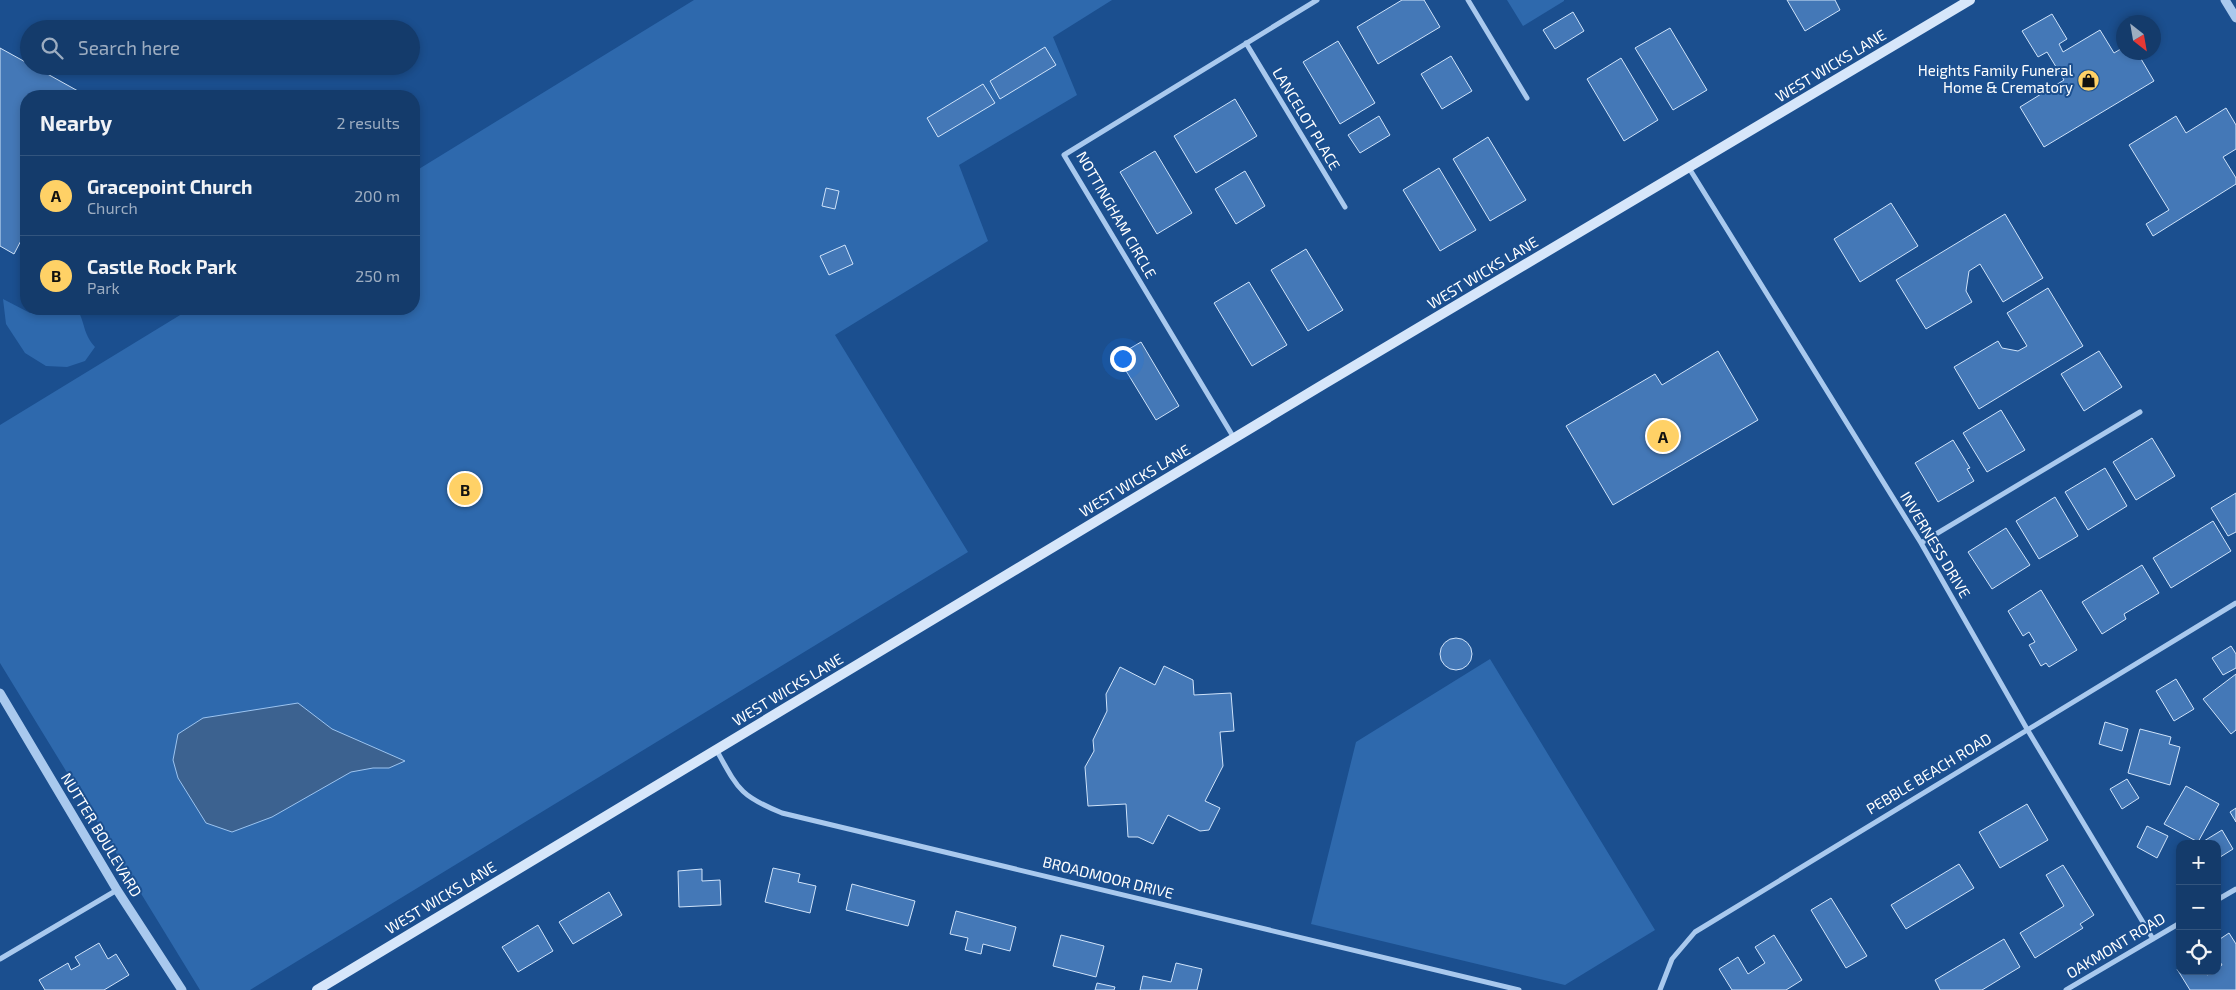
<!DOCTYPE html>
<meta charset="utf-8">
<style>
:root{--surface:#143b6b;--page:#1d4271;--text:#f1f3f6;--muted:#9dadc1;--line:#33557e;--accent:#ffd166}
body{margin:0;font-family:"Exo 2",sans-serif;background:var(--page);color:var(--text)}
.controls{position:absolute;right:15px;bottom:15px;display:grid;overflow:hidden;border-radius:10px;box-shadow:0 2px 8px #0003}
.controls button{width:45px;height:45px;display:grid;place-items:center;padding:0;border:0;border-bottom:1px solid var(--line);background:var(--surface);color:var(--text);font:25px sans-serif}
.compass{position:absolute;left:2116px;top:15px;width:45px;height:45px;border-radius:50%;background:var(--surface);box-shadow:0 2px 8px #0003;rotate:149deg}
.you{position:absolute;left:1122px;top:358px;width:18px;height:18px;margin:-12px;border:4px solid #fff;border-radius:50%;background:#1a73e8;box-shadow:0 0 0 8px #1a73e833}
.badge{display:grid;place-items:center;width:32px;height:32px;border-radius:50%;background:var(--accent);color:#111;font-size:16px;font-weight:700}
.pin{position:absolute;translate:-50% -50%;border:2px solid #fff;box-shadow:0 1px 5px #0006}
.list{margin:0;padding:0;list-style:none}
h2{display:flex;justify-content:space-between;align-items:center;height:65px;margin:0;padding:0 20px;font-size:21px}
h2 small{font-size:16px;font-weight:400;color:var(--muted)}
.list li{display:grid;grid-template-columns:32px 1fr auto;gap:15px;align-items:center;box-sizing:border-box;height:80px;padding:0 20px;border-top:1px solid var(--line)}
.list b{display:block;font-size:19px;white-space:nowrap}
.list p{margin:0;font-size:16px;white-space:nowrap;color:var(--muted)}
.list em{font-size:16px;font-style:normal;color:var(--muted)}
.icon{flex:none;width:28px;height:28px;fill:none;stroke:currentColor;stroke-width:2;stroke-linecap:round;stroke-linejoin:round}
.map{position:relative;flex:none;width:2236px;height:990px;overflow:hidden}
.search{position:absolute;background:var(--surface);box-shadow:0 2px 8px #0003;left:20px;top:20px;width:400px;height:55px;display:flex;align-items:center;gap:12px;box-sizing:border-box;padding:0 18px;border-radius:28px;color:var(--muted);font-size:19px}
.panel{position:absolute;background:var(--surface);box-shadow:0 2px 8px #0003;left:20px;top:90px;width:400px;height:225px;border-radius:20px}
.map>svg:first-child{display:block}
.green{fill:#2e69ad}
.water{fill:#3c6290;stroke:#9cc4f0}
.building{fill:#4478b7;stroke:#cfe3fa}
.lines{fill:none;stroke-linecap:round;stroke-linejoin:round}
.minor{stroke:#a9c9ee;stroke-width:5}
.tertiary{stroke:#a9c9ee;stroke-width:9}
.secondary{stroke:#d6e6fa;stroke-width:10}
.labels{text-anchor:middle;stroke-width:4;stroke-linejoin:round;paint-order:stroke}
.street-label{font-size:15px;fill:#fff;stroke:#1b4f8f}
.poi-label{font-size:15px;fill:#fff;stroke:#1b4f8f;text-anchor:end}
</style>
<div class="map">
<svg width="2236" height="990" viewBox="0 0 2236 990">
<rect width="100%" height="100%" fill="#1b4f8f"/>
<path class="green" d="M694 0H1112L1053 37 1077 95 959 165 988 241 835 335 968 552 250 990H200L0 663V425L190 309H414V172Z
M1507 0H1564V1L1523 26Z
M3 299 30 313 77 309C86 324 82 332 95 347L85 361 67 367 46 366 25 353 6 324Z
M1490 659 1655 930 1565 985 1311 924 1356 742Z"/>
<path class="water" d="M298 703 332 729 405 761 389 768H373L351 772 272 817 232 832 206 823 178 778 173 760 178 734 203 718Z"/>
<path class="building" d="M1402 0H1424L1440 27 1378 64 1357 27Z
M1787 0H1835L1840 10 1805 31Z
M1573 12 1584 31 1555 49 1543 30Z
M2052 14 2067 39 2059 44 2063 52 2100 30 2114 53 2124 47V52H2137L2154 81 2044 147 2020 107 2064 80 2047 52 2038 57 2022 31Z
M1670 28 1707 90 1673 110 1635 48Z
M1338 41 1375 103 1340 124 1303 62Z
M1045 47 1056 65 1000 99 990 81Z
M0 48 29 64V66H33L87 96H26V231L14 254 0 246Z
M1451 56 1472 91 1442 109 1421 74Z
M1621 58 1658 120 1624 141 1587 79Z
M983 84 995 103 938 137 927 118Z
M1235 99 1257 136 1196 173 1174 136Z
M2226 108 2236 125V149L2223 157 2236 178V184L2153 236 2146 224 2169 210 2129 145 2176 116 2186 133Z
M1379 116 1390 135 1360 153 1348 135Z
M1488 137 1526 200 1490 221 1453 159Z
M1155 151 1192 213 1157 234 1120 172Z
M1439 168 1476 230 1440 251 1403 190Z
M1245 171 1265 206 1236 224 1215 189Z
M826 188 839 191 835 209 822 206Z
M1891 203 1918 246 1860 282 1834 239Z
M2005 214 2043 278 2003 302 1980 264 1969 271 1966 291 1972 302 1926 329 1896 280Z
M845 245 853 264 829 275 820 256Z
M1306 249 1343 310 1308 331 1271 270Z
M1249 282 1287 345 1252 366 1214 303Z
M2048 288 2083 346 1979 409 1954 367 1998 341 2002 348 2018 351 2027 346 2007 313Z
M1141 342 1179 406 1156 420 1117 356Z
M1718 351 1758 420 1613 505 1566 426 1655 374 1662 385Z
M2099 351 2122 387 2084 411 2061 374Z
M2001 410 2025 450 1987 472 1963 433Z
M2152 438 2175 476 2136 500 2113 462Z
M1953 440 1970 468 1967 469 1974 481 1938 502 1915 463Z
M2105 468 2127 506 2088 530 2065 492Z
M2236 493V532L2228 536 2211 508Z
M2055 497 2078 536 2039 559 2016 521Z
M2213 521 2231 551 2171 588 2153 558Z
M2006 528 2030 565 1992 589 1968 552Z
M2142 565 2159 593 2124 614 2126 619 2102 634 2082 602Z
M2041 590 2077 650 2049 667 2046 663 2041 666 2029 645 2035 642 2029 632 2023 636 2008 611Z
M1440 654a16 16 0 1 1 32 0a16 16 0 1 1-32 0Z
M2231 646 2236 654V668L2223 675 2212 658Z
M1164 666 1193 680 1194 695 1231 693 1234 731 1220 732 1223 766 1205 801 1220 808 1209 830 1200 831 1168 815 1153 844 1138 837H1128L1126 804 1088 806 1085 767 1094 751 1093 740 1107 711 1106 694 1120 667 1155 685Z
M2236 674V730L2231 734 2203 699Z
M2176 679 2194 709 2174 721 2156 691Z
M2105 722 2128 729 2122 751 2099 744Z
M2140 729 2171 737 2169 744 2180 747 2170 785 2128 773Z
M2127 779 2139 798 2122 809 2110 789Z
M2186 786 2219 804 2198 842 2164 824Z
M2027 804 2048 840 2000 868 1979 832Z
M2236 808V822L2230 812Z
M2147 826 2168 836 2157 858 2137 847Z
M2222 830 2233 849 2217 859V844H2205L2204 841Z
M1959 864 1974 888 1906 929 1891 905Z
M2063 865 2094 915 2080 924 2083 928 2035 958 2020 933 2064 906 2046 875Z
M773 868 800 874 798 882 816 886 810 913 765 902Z
M702 869V881L720 880 721 905 679 907 678 871Z
M852 884 915 901 908 926 846 910Z
M609 892 622 915 573 944 559 922Z
M1831 898 1867 956 1846 968 1811 910Z
M956 911 1016 927 1010 951 983 944 981 954 965 950 968 938 950 934Z
M538 925 553 951 518 972 502 947Z
M2229 933 2236 944V990H2190L2177 969 2180 967V971H2205L2207 975 2217 971V968L2222 965 2217 957V941Z
M1061 935 1104 946 1096 977 1053 966Z
M1774 935 1802 980 1786 990H1732L1719 969 1738 957 1748 974 1765 963 1755 947Z
M2004 939 2020 967 1982 990H1940L1935 980Z
M99 943 108 959 116 954 129 975 104 990H45L39 980 68 963 71 970 80 965 75 957Z
M1176 963 1202 969 1197 990H1140L1143 976 1171 982Z
M1097 983 1115 987 1114 990H1095Z"/>
<g class="lines">
<path class="minor" d="M1468 0 1527 98
M1246 43 1345 207
M1689 168 1921 543 2027 729 2153 939
M1234 438 1064 155 1317 0
M1921 543 2140 412
M717 751C738 789 740 796 782 813L1519 990
M2217 900 2236 889
M0 959 117 890
M1660 990 1672 959 1695 932 2236 603
M2066 990 2180 923"/>
<path class="tertiary" d="M2225 0 2236 18
M0 693 117 890 182 990"/>
<path class="secondary" d="M317 990 1324 384 1970 0"/>
</g>
<defs>
<symbol id="shop-disc" viewBox="-11 -11 22 22"><circle r="9.5" fill="#ffd166" stroke="#1b4f8f"/><path d="M-5-2.5h2.3a2.7 3.5 0 0 1 5.4 0H5L5.5 6h-11ZM-1.5-2.5h3a1.5 2.3 0 0 0-3 0Z" fill="#111"/></symbol>
</defs>
<g fill-rule="evenodd">
<use href="#shop-disc" x="2076" y="68" width="25" height="25"/>
</g>
<g class="labels">
<g class="street-label">
<text transform="translate(1831 66) rotate(-31)" y="5">WEST WICKS LANE</text>
<text transform="translate(1306 119) rotate(59)" y="5">LANCELOT PLACE</text>
<text transform="translate(1116 215) rotate(60)" y="5">NOTTINGHAM CIRCLE</text>
<text transform="translate(1483 273) rotate(-31)" y="5">WEST WICKS LANE</text>
<text transform="translate(1135 481) rotate(-31)" y="5">WEST WICKS LANE</text>
<text transform="translate(1935 545) rotate(59)" y="5">INVERNESS DRIVE</text>
<text transform="translate(788 690) rotate(-31)" y="5">WEST WICKS LANE</text>
<text transform="translate(1929 774) rotate(-31)" y="5">PEBBLE BEACH ROAD</text>
<text transform="translate(101 835) rotate(59)" y="5">NUTTER BOULEVARD</text>
<text transform="translate(1108 878) rotate(14)" y="5">BROADMOOR DRIVE</text>
<text transform="translate(441 898) rotate(-31)" y="5">WEST WICKS LANE</text>
<text transform="translate(2116 946) rotate(-31)" y="5">OAKMONT ROAD</text>
</g>
<g class="poi-label">
<text x="2073" y="76">Heights Family Funeral<tspan x="2073" dy="17">Home &amp; Crematory</tspan></text>
</g>
</g>
</svg>
<div class="controls">
<button>+</button>
<button>−</button>
<button><svg class="icon" aria-label="locate" viewBox="0 0 24 24"><circle cx="12" cy="12" r="6"/><path d="M12 2v4M12 18v4M2 12h4M18 12h4"/></svg></button>
</div>
<svg class="compass" viewBox="-18 -18 36 36"><path d="M0-13l5 13h-10z" fill="#e53935"/><path d="M0 13l5-13h-10z" fill="#9dadc1"/></svg>
<div class="you"></div>
<div class="pin badge" style="left:1663px;top:436px">A</div>
<div class="pin badge" style="left:465px;top:489px">B</div>
<div class="search"><svg class="icon" aria-label="search" viewBox="0 0 24 24"><circle cx="10" cy="10" r="6"/><path d="M15 15l6 6"/></svg>Search here</div>
<section class="panel">
<h2>Nearby<small>2 results</small></h2>
<ul class="list">
<li><span class="badge">A</span><div><b>Gracepoint Church</b><p>Church</p></div><em>200 m</em></li>
<li><span class="badge">B</span><div><b>Castle Rock Park</b><p>Park</p></div><em>250 m</em></li>
</ul>
</section>
</div>
